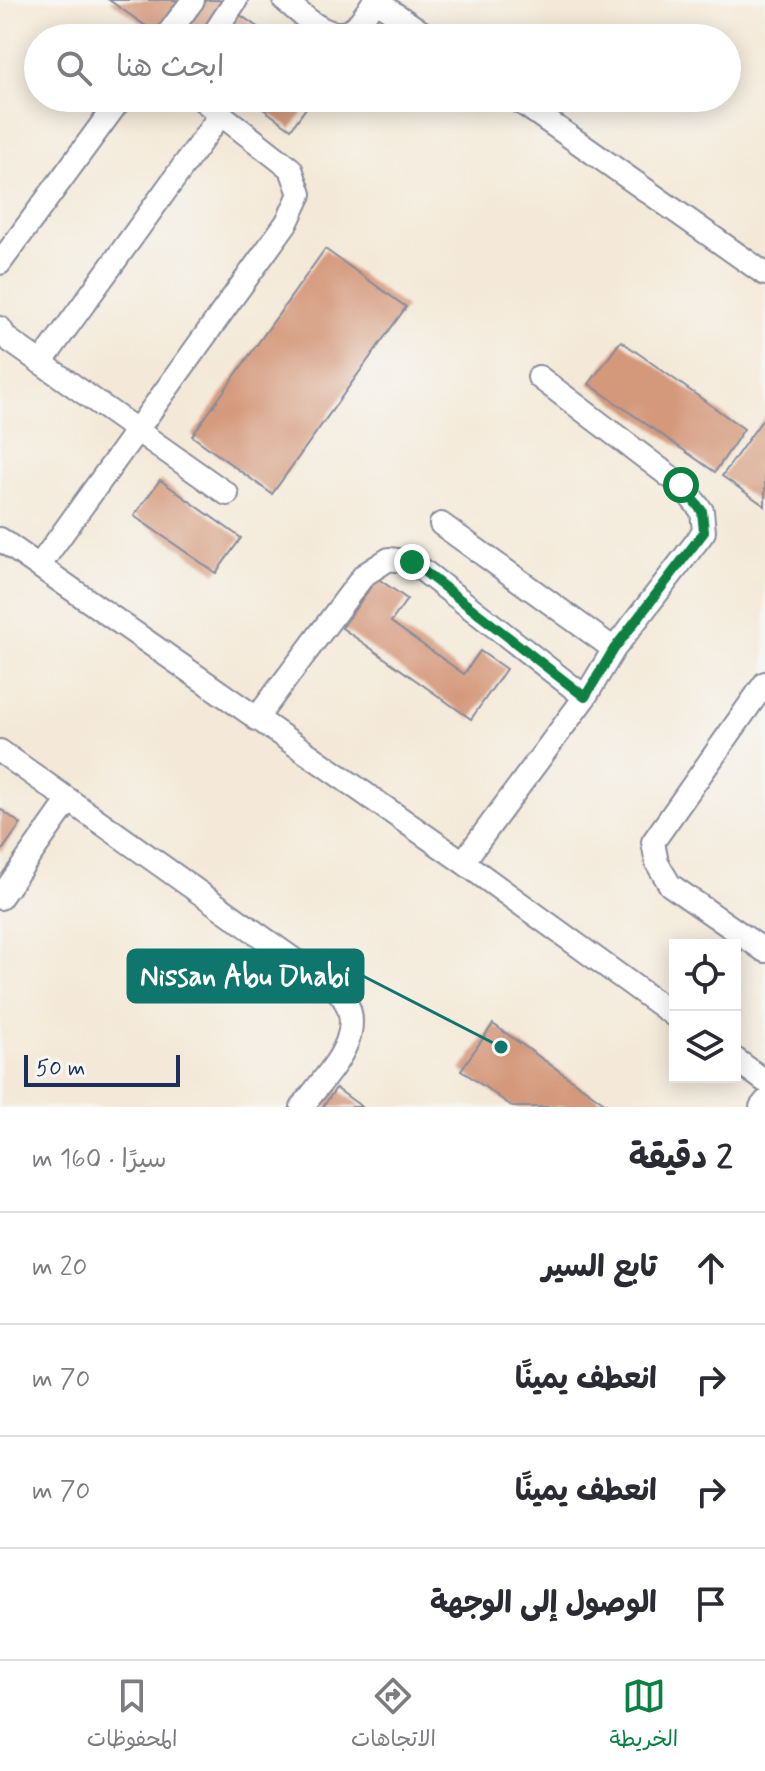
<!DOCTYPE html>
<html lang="ar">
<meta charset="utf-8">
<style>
:root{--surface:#fff;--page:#f7f7f7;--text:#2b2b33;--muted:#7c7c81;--line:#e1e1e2;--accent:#0b8043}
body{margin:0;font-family:Mynerve,"Playpen Sans Arabic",sans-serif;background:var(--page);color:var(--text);direction:rtl}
.controls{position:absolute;right:24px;bottom:24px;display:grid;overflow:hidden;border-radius:0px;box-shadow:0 4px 20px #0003}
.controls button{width:72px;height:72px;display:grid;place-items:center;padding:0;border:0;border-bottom:2px solid var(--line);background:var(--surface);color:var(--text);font:40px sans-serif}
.scale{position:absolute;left:24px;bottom:20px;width:156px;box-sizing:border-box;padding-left:8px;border:4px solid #1b2f5e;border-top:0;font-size:22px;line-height:28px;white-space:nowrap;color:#1b2f5e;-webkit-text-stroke:6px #f6f6f2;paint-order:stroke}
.stop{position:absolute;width:24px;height:24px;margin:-18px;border:6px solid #0b8043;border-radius:50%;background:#fff}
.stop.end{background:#0b8043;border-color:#fff;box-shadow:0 2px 8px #0008}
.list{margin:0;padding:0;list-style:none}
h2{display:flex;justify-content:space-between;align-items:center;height:104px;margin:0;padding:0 32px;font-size:34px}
h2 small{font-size:26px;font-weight:400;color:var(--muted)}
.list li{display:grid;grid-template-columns:52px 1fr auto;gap:24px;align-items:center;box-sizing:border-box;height:112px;padding:0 32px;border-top:2px solid var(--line)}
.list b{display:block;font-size:30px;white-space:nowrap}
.list em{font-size:26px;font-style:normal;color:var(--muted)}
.icon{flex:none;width:44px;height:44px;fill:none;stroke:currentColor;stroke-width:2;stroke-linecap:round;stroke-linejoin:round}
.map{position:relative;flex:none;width:765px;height:1107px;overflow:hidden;direction:ltr}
.search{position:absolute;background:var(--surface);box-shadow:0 4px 20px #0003;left:24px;right:24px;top:24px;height:88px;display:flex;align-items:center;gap:20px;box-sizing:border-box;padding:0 28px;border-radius:44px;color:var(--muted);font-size:30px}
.sheet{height:552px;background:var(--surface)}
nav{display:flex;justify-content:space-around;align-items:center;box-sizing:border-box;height:112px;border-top:2px solid var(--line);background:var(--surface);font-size:22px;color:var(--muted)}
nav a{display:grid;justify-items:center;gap:4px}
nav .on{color:var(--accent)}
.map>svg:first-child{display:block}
.building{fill:#d4987a}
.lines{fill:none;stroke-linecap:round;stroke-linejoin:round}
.minor-casing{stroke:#888c9b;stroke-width:26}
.minor{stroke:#fff;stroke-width:22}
.route{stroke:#0b8043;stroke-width:10}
.leader{fill:none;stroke:#0f766e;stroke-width:3}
.callout-dot{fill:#0f766e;stroke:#f6f6f2;stroke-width:3}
.callout{fill:#0f766e;stroke:#0f766e;stroke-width:3}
.callout-label{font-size:28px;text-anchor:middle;font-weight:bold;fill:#fff}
</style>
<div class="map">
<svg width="765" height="1107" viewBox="0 0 765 1107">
<rect width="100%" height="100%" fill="#f6f6f2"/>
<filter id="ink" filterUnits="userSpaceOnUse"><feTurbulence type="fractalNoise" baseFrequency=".0125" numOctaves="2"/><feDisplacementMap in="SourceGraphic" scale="16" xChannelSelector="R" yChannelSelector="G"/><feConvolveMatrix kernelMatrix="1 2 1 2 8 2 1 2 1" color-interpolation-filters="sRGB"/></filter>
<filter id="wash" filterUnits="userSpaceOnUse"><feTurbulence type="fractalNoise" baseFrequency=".006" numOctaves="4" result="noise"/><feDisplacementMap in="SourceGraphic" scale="32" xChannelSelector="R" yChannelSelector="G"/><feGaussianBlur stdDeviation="1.8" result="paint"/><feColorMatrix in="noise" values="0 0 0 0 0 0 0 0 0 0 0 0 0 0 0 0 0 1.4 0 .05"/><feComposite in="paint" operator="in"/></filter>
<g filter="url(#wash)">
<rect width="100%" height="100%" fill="#f4e9d8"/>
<g id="blocks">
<path class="building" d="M109 0H219L273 38H163Z
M248 98H313L291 129Z
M325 249 406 307 272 494 192 436Z
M621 341 744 429 715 472 589 384Z
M765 416V506L722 476Z
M160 480 241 538 216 573 134 516Z
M377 578 407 599 391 622 464 674 480 651 506 669 471 719 342 628Z
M0 809 21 824 0 853Z
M493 1024 610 1107H513L461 1070Z
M336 1088 362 1107H323Z"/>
</g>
</g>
<g filter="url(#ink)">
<use href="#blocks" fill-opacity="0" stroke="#888c9b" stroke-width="2"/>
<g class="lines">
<defs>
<path id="minor" d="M284 0C301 13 328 43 351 30 360 25 368 9 375 0
M375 0 430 38
M165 38 193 0
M211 38 236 0
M515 98 765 274
M0 263 121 98
M0 328 6 338 227 494
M41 363 221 114
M441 524 614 649
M0 539 463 862 675 1016
M39 566 287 222 300 194 291 169 200 98
M765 683 653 842 657 863 670 885 765 951
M256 719 364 575 389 559 412 562 585 697
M0 751 338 991C374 1031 326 1074 302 1107
M463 862 585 697 614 649 704 532 702 511 681 485 539 377
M0 898 69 800
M735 1059 765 1081
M761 1107 765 1102"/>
</defs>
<use href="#minor" class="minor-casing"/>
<use href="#minor" class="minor"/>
</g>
</g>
<g class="lines" filter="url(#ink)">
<path class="route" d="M412 562 585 697 614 649 704 532 702 511 681 485"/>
</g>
<path class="leader" d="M501 1047L363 976"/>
<circle class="callout-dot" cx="501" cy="1047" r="8"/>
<rect class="callout" x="128" y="950" width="235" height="52" rx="8"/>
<g class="callout-label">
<text x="245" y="985">Nissan Abu Dhabi</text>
</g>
</svg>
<div class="controls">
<button><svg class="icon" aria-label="locate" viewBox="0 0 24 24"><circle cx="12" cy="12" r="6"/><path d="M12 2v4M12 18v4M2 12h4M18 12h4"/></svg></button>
<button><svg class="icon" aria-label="layers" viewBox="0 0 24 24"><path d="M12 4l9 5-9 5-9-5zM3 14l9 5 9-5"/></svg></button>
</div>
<div class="scale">50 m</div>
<div class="stop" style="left:681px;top:485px"></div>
<div class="stop end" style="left:412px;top:562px"></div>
<div class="search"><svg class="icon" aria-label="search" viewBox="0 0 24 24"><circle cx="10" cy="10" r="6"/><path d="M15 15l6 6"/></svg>ابحث هنا</div>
</div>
<section class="sheet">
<h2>2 دقيقة<small>سيرًا · 160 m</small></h2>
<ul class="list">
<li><svg class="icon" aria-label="ahead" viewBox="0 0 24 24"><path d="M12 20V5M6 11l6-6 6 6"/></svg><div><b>تابع السير</b></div><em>20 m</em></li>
<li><svg class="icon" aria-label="right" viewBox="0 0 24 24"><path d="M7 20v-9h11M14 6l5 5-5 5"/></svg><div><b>انعطف يمينًا</b></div><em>70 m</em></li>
<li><svg class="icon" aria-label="right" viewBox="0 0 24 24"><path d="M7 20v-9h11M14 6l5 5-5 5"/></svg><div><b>انعطف يمينًا</b></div><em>70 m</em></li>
<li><svg class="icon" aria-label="arrive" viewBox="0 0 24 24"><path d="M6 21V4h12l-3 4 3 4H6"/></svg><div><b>الوصول إلى الوجهة</b></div></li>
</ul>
</section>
<nav>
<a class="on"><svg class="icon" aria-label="map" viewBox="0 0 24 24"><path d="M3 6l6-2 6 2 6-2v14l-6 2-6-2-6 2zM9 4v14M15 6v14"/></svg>الخريطة</a>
<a><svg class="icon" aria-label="directions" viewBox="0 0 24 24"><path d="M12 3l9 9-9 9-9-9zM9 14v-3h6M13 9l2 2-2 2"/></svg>الاتجاهات</a>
<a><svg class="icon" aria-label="saved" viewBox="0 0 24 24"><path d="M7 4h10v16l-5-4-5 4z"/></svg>المحفوظات</a>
</nav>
